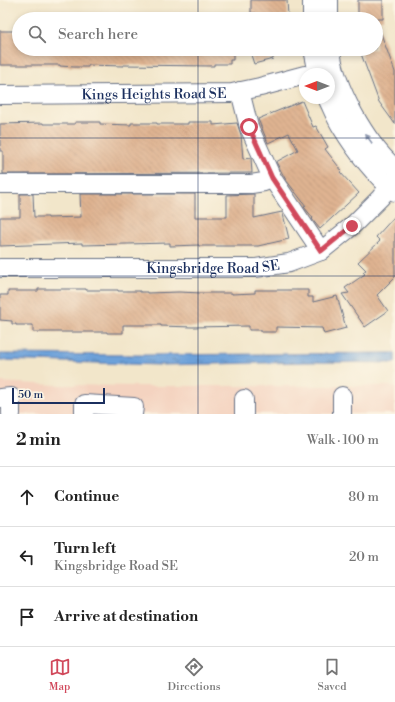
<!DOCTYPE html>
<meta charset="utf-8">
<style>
:root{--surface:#fff;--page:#f6f6f6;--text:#222;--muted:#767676;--line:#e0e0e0;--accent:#d1495b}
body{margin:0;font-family:"Libre Bodoni",serif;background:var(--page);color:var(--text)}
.compass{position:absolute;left:299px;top:68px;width:36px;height:36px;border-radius:50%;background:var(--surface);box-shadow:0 2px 6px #0003;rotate:270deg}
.scale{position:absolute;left:12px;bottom:10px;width:93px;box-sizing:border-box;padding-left:4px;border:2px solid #1b2f5e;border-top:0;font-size:11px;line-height:14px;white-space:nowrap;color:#1b2f5e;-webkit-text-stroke:3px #fcf5e5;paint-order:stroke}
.stop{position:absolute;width:12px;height:12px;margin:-9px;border:3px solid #d1495b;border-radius:50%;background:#fff}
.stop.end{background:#d1495b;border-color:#fff;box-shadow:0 1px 4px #0008}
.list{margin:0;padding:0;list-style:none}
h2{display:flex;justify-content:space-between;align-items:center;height:52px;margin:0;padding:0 16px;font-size:17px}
h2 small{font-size:13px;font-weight:400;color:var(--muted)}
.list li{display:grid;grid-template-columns:26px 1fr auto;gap:12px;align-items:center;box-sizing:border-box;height:60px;padding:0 16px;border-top:1px solid var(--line)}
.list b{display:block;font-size:15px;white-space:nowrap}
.list p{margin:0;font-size:13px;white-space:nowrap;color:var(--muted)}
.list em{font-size:13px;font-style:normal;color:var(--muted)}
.icon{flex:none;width:22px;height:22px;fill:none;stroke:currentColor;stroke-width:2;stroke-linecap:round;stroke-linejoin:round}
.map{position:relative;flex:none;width:395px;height:414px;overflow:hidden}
.search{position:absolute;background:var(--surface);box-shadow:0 2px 6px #0003;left:12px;right:12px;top:12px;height:44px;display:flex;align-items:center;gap:10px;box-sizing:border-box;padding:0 14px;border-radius:22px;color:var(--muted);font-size:15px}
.sheet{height:232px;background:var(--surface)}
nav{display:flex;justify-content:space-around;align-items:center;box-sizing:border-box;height:56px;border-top:1px solid var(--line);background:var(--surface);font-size:11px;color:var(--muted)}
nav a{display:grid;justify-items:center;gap:2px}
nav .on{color:var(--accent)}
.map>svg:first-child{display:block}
.built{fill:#f4d3c0}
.water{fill:url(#water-ripples);stroke:#44689c}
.building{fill:url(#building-back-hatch)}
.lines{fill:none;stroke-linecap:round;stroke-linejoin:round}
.minor-casing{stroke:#666f84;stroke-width:20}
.minor{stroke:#fff;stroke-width:18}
.oneway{fill:#8d97ae}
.route{stroke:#d1495b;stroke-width:5}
.grid{fill:none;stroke:#1b2f5e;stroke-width:1;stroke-opacity:0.55}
.labels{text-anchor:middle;stroke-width:4;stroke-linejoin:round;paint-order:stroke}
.street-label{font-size:14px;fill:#1b2f5e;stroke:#fcf5e5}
</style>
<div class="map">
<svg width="395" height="414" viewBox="0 0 395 414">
<defs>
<pattern id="water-ripples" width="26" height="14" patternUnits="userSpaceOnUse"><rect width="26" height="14" fill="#6da1d9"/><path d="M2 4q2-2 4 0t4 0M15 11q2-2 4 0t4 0" fill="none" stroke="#5984b3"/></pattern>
<pattern id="building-back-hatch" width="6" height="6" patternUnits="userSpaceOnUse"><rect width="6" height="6" fill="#dfb391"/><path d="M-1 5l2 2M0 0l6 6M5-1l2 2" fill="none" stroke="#bf9a7f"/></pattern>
</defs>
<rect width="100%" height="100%" fill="#fcf5e5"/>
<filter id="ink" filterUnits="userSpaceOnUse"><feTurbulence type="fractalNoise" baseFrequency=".025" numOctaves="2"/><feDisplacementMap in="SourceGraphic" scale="8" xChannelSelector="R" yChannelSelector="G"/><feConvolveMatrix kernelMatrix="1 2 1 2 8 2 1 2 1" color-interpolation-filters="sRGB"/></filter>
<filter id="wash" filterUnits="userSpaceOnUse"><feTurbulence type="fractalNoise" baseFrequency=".012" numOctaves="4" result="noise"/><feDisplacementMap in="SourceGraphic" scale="16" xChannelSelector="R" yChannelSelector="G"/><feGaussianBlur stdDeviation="0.9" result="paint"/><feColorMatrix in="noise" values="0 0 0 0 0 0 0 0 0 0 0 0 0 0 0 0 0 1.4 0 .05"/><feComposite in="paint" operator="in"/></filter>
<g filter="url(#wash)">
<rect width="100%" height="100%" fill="#f2e6ca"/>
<path class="built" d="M0 382 57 385 140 386H395V414H0Z"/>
<path class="water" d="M395 353V363L312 362 160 365 0 360V354L141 355Z"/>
<g id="blocks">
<path class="building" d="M251 0H287L288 16H281V19H256V13H251Z
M358 0H383V19H358Z
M377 23 395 72V124L379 102 360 51 366 49H376V24Z
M0 31H19V49H233V60H230V64H214V66L123 65V66L88 65V67H74L60 66V65H0Z
M249 49H274L273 59 254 64Z
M302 101 313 127 316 126 328 147 325 149 342 171 340 172 359 193 320 229 315 223 312 219 313 218 304 207 306 206 286 180 276 162 298 150 289 133 268 143 258 119Z
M75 122H100V124L131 125V123H157V124H188V122H213V125L237 123 241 135 243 159 251 158 252 173 3 174V151H0V124L43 123V124H75Z
M20 194H33L34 217H48V218L81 217 80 194H195V217H227V195L254 194V218L282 212 283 214 289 239 258 246H199V245L170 246V243L82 245V243L0 246V217H20Z
M395 216V277L377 295 388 311 365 327 342 294 349 293 345 288 365 274 363 272 366 270 358 262 380 241 376 237Z
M38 289H86V290H118V291H140V292H147V293L179 292 202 293H232V294L255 293V290H308V297H313V302L337 296 346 328 324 334 322 328 276 327V332H261V330H249V326L192 327 161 326V325H123V333H107V332H33V325H16V324H12V321L0 320V295H8V291H38Z"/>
</g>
</g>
<g filter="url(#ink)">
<use href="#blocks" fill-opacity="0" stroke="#666f84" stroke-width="1"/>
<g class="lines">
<defs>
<g id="minor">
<path d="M329 0V19"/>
<path d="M312 19V0"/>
<path d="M313 49 318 74"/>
<path d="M331 49C334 87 367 144 395 168"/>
<path d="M240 91 249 127 272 178"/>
<path id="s1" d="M0 95 232 93 260 87 305 75"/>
<path d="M327 98C332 108 336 119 342 128 356 151 374 174 395 192"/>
<path d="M0 184H251L264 182 272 178 321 251"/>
<path id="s2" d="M0 268H256L289 263 321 251 352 226 380 198 395 180"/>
<path d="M342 396V414"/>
<path d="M0 398 11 397V414"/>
<path d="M244 399V414"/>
<path d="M84 414V404L134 407 133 414"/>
</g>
</defs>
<use href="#minor" class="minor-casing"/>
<use href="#minor" class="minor"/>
</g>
<defs><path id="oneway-solid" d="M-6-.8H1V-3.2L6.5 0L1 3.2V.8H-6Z"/></defs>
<use class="oneway" href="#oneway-solid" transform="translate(369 139) rotate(-126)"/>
</g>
<g class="lines" filter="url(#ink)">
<path class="route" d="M249 127 272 178 321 251 352 226"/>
</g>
<path class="grid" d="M198 0V19M198 49V414M0 138H395M0 276H395"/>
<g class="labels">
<g class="street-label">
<text dy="5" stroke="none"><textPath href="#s1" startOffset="154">Kings Heights Road SE</textPath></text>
<text dy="5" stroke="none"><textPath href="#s2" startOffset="213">Kingsbridge Road SE</textPath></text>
</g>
</g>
</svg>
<svg class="compass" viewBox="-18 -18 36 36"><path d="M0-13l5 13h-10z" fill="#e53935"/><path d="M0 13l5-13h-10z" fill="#767676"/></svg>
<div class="scale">50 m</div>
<div class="stop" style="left:249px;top:127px"></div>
<div class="stop end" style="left:352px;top:226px"></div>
<div class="search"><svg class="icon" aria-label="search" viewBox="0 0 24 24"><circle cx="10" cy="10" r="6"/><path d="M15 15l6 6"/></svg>Search here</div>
</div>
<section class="sheet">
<h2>2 min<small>Walk · 100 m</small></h2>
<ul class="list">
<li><svg class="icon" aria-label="ahead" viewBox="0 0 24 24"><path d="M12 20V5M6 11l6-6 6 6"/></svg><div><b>Continue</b></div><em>80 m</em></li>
<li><svg class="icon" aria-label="left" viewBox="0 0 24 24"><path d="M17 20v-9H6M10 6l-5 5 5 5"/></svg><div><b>Turn left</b><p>Kingsbridge Road SE</p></div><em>20 m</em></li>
<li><svg class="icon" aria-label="arrive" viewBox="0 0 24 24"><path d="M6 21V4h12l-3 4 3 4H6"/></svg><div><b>Arrive at destination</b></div></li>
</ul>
</section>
<nav>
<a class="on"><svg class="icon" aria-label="map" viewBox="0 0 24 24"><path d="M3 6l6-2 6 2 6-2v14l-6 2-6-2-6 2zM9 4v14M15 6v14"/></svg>Map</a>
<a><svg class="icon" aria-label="directions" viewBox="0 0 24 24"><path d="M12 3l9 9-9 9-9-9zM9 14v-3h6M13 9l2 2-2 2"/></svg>Directions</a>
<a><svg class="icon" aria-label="saved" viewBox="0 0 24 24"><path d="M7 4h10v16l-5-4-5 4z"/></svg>Saved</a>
</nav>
